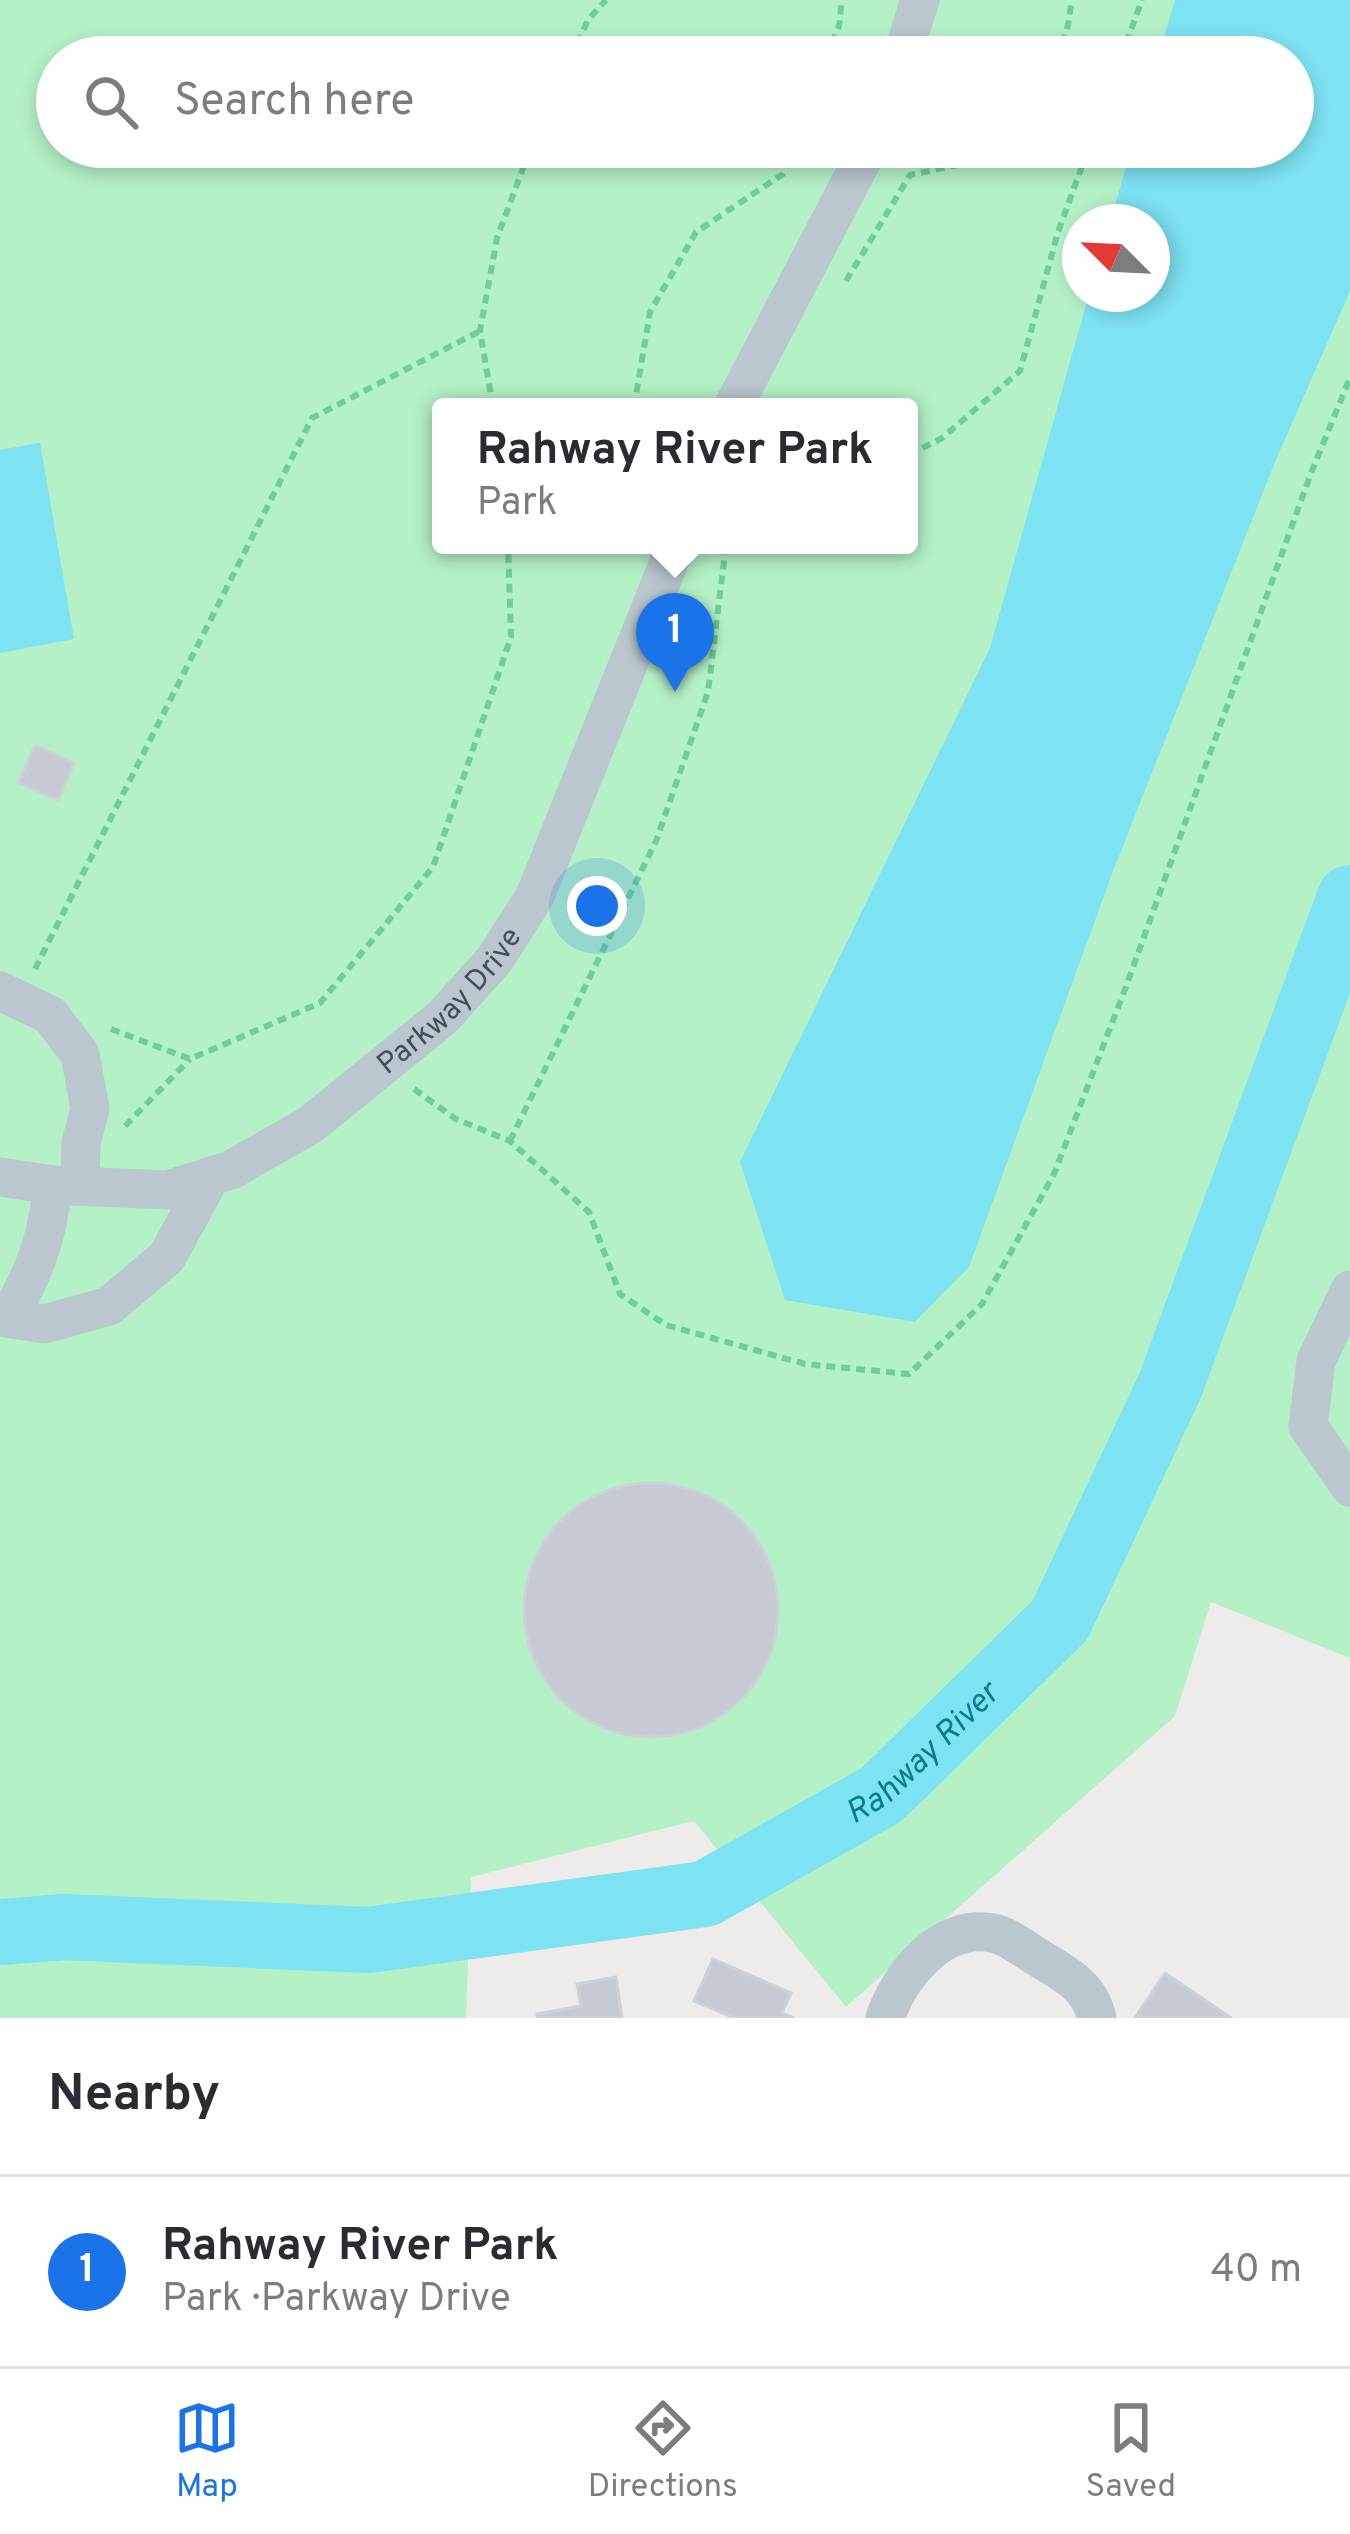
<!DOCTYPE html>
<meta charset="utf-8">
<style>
:root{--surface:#fff;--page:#f7f7f7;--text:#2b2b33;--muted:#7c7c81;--line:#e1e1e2;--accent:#1a73e8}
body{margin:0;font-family:Overpass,sans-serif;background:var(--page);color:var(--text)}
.compass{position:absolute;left:1062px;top:204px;width:108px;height:108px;border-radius:50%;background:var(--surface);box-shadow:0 6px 18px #0003;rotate:294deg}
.you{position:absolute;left:597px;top:906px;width:42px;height:42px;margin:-30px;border:9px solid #fff;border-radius:50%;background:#1a73e8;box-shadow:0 0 0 18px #1a73e833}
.badge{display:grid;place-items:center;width:78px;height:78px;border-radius:50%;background:var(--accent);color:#fff;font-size:39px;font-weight:700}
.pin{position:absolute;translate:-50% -99px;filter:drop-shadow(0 3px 6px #0008)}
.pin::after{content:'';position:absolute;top:63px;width:42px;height:36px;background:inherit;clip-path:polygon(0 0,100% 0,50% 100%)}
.popup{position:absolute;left:432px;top:398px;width:486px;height:156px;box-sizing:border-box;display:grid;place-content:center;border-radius:12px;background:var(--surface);filter:drop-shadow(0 3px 9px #0005);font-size:39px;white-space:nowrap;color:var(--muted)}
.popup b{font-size:45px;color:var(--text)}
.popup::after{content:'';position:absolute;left:50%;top:100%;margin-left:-24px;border:24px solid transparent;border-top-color:var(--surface)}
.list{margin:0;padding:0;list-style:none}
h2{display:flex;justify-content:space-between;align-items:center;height:156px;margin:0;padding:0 48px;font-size:51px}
h2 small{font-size:39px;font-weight:400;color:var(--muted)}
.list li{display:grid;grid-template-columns:78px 1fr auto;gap:36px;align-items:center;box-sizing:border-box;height:192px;padding:0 48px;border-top:3px solid var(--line)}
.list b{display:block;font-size:45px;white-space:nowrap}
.list p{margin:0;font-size:39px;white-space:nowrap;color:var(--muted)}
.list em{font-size:39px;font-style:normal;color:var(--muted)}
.icon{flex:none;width:66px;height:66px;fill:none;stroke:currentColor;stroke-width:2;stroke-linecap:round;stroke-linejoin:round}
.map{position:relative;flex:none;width:1350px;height:2018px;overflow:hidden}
.search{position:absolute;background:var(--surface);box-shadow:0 6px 18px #0003;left:36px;right:36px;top:36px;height:132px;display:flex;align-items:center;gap:30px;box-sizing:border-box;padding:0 42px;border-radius:66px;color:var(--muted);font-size:45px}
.sheet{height:348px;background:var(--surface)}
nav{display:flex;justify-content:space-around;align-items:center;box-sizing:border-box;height:168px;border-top:3px solid var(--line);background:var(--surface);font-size:33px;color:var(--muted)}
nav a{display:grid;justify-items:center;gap:6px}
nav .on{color:var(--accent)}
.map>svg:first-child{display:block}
.green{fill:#b4f1c7;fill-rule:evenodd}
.water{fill:#7de2f2}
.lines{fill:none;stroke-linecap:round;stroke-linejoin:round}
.river{stroke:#7de2f2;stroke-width:66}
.building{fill:#c6cad2;stroke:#ced2d8;stroke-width:3}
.path{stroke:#6ad197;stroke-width:6;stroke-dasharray:9 6;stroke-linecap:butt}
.minor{stroke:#bac7cf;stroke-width:39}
.labels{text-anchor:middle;stroke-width:9;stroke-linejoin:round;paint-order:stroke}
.street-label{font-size:30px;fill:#42505a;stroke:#fff}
.water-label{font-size:33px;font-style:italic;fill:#057c8f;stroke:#fff}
</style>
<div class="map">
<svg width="1350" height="2018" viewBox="0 0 1350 2018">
<rect width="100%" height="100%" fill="#eeebeb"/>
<path class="green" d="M0 0H1350V1658L1211 1602 1175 1716 846 2007 694 1821 471 1877 466 2018H0ZM57 57H1293V147H57ZM1080 222H1152V294H1080ZM441 407H909V545H441Z"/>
<path class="water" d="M1175 0H1350V291L1275 462 1113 871 969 1267 915 1322 785 1300 740 1162 990 648 1089 294H1152V222H1110L1132 147H1293V57H1158Z
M40 443 74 639 0 653V450Z"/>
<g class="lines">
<path class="river" id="s1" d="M0 1932 64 1927 368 1940 705 1894 881 1795 1060 1620 1170 1386 1350 898"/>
</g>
<path class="building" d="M35 745 74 763 58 800 18 783Z
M524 1610a127 127 0 1 1 254 0a127 127 0 1 1-254 0Z
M713 1959 791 1993 782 2013 794 2018H734L694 2001Z
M1165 1973 1231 2018H1135Z
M616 1977 622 2018H538L537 2014 581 2006 577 1984Z"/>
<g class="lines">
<path class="path" d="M571 57 588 20 606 0
M827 57 839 26 842 0
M1056 57 1067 30 1072 0
M1121 57 1142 0
M846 281 910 175 963 164 986 147
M493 407 480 331 497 238 531 147
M634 407 650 312 696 232 783 174 794 147
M909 455 942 438 1020 371 1058 232 1089 147
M35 969 312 418 480 331
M111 1029 190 1059 320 1003 433 867 511 637 508 545
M414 1089 456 1119 510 1141 589 1212 620 1294 666 1325 805 1364 909 1374 982 1304 1054 1174 1127 984 1311 473 1350 378
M125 1126 190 1059
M510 1141 656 841 708 692 726 545"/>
<g class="minor">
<path d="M902 57 920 0"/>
<path d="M733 407 869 147"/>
<path d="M0 991 50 1015 80 1054 90 1109 81 1143 80 1186"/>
<path id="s2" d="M0 1177 53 1185 167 1190 231 1170 310 1125 443 1017 495 959 535 896 676 545"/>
<path d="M1350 1290 1316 1361 1308 1426 1350 1487"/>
<path d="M0 1317 45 1324 109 1306 167 1257 211 1176"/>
<path d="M8 1318C35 1272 47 1239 53 1185"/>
<path d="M885 2018C900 1975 941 1923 993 1933 1009 1936 1028 1952 1042 1960 1069 1976 1090 1988 1097 2018"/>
</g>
</g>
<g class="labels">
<g class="street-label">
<text dy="10" stroke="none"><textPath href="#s2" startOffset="513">Parkway Drive</textPath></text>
</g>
<g class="water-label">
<text dy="12" stroke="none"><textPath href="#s1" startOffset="969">Rahway River</textPath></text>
</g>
</g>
</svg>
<svg class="compass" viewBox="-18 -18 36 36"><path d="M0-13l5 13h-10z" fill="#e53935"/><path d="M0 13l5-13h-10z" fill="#7c7c81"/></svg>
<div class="you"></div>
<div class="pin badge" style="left:675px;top:692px">1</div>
<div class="popup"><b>Rahway River Park</b>Park</div>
<div class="search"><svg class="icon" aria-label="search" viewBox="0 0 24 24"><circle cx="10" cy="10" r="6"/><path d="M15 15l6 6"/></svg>Search here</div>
</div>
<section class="sheet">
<h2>Nearby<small></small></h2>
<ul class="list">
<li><span class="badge">1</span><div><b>Rahway River Park</b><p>Park · Parkway Drive</p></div><em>40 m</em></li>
</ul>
</section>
<nav>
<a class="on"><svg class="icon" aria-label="map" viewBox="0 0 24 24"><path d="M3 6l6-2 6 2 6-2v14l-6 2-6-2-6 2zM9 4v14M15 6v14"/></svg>Map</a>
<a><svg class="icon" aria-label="directions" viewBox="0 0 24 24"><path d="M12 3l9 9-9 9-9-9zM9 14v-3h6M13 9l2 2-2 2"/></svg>Directions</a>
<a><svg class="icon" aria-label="saved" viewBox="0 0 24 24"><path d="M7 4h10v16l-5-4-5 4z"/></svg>Saved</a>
</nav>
